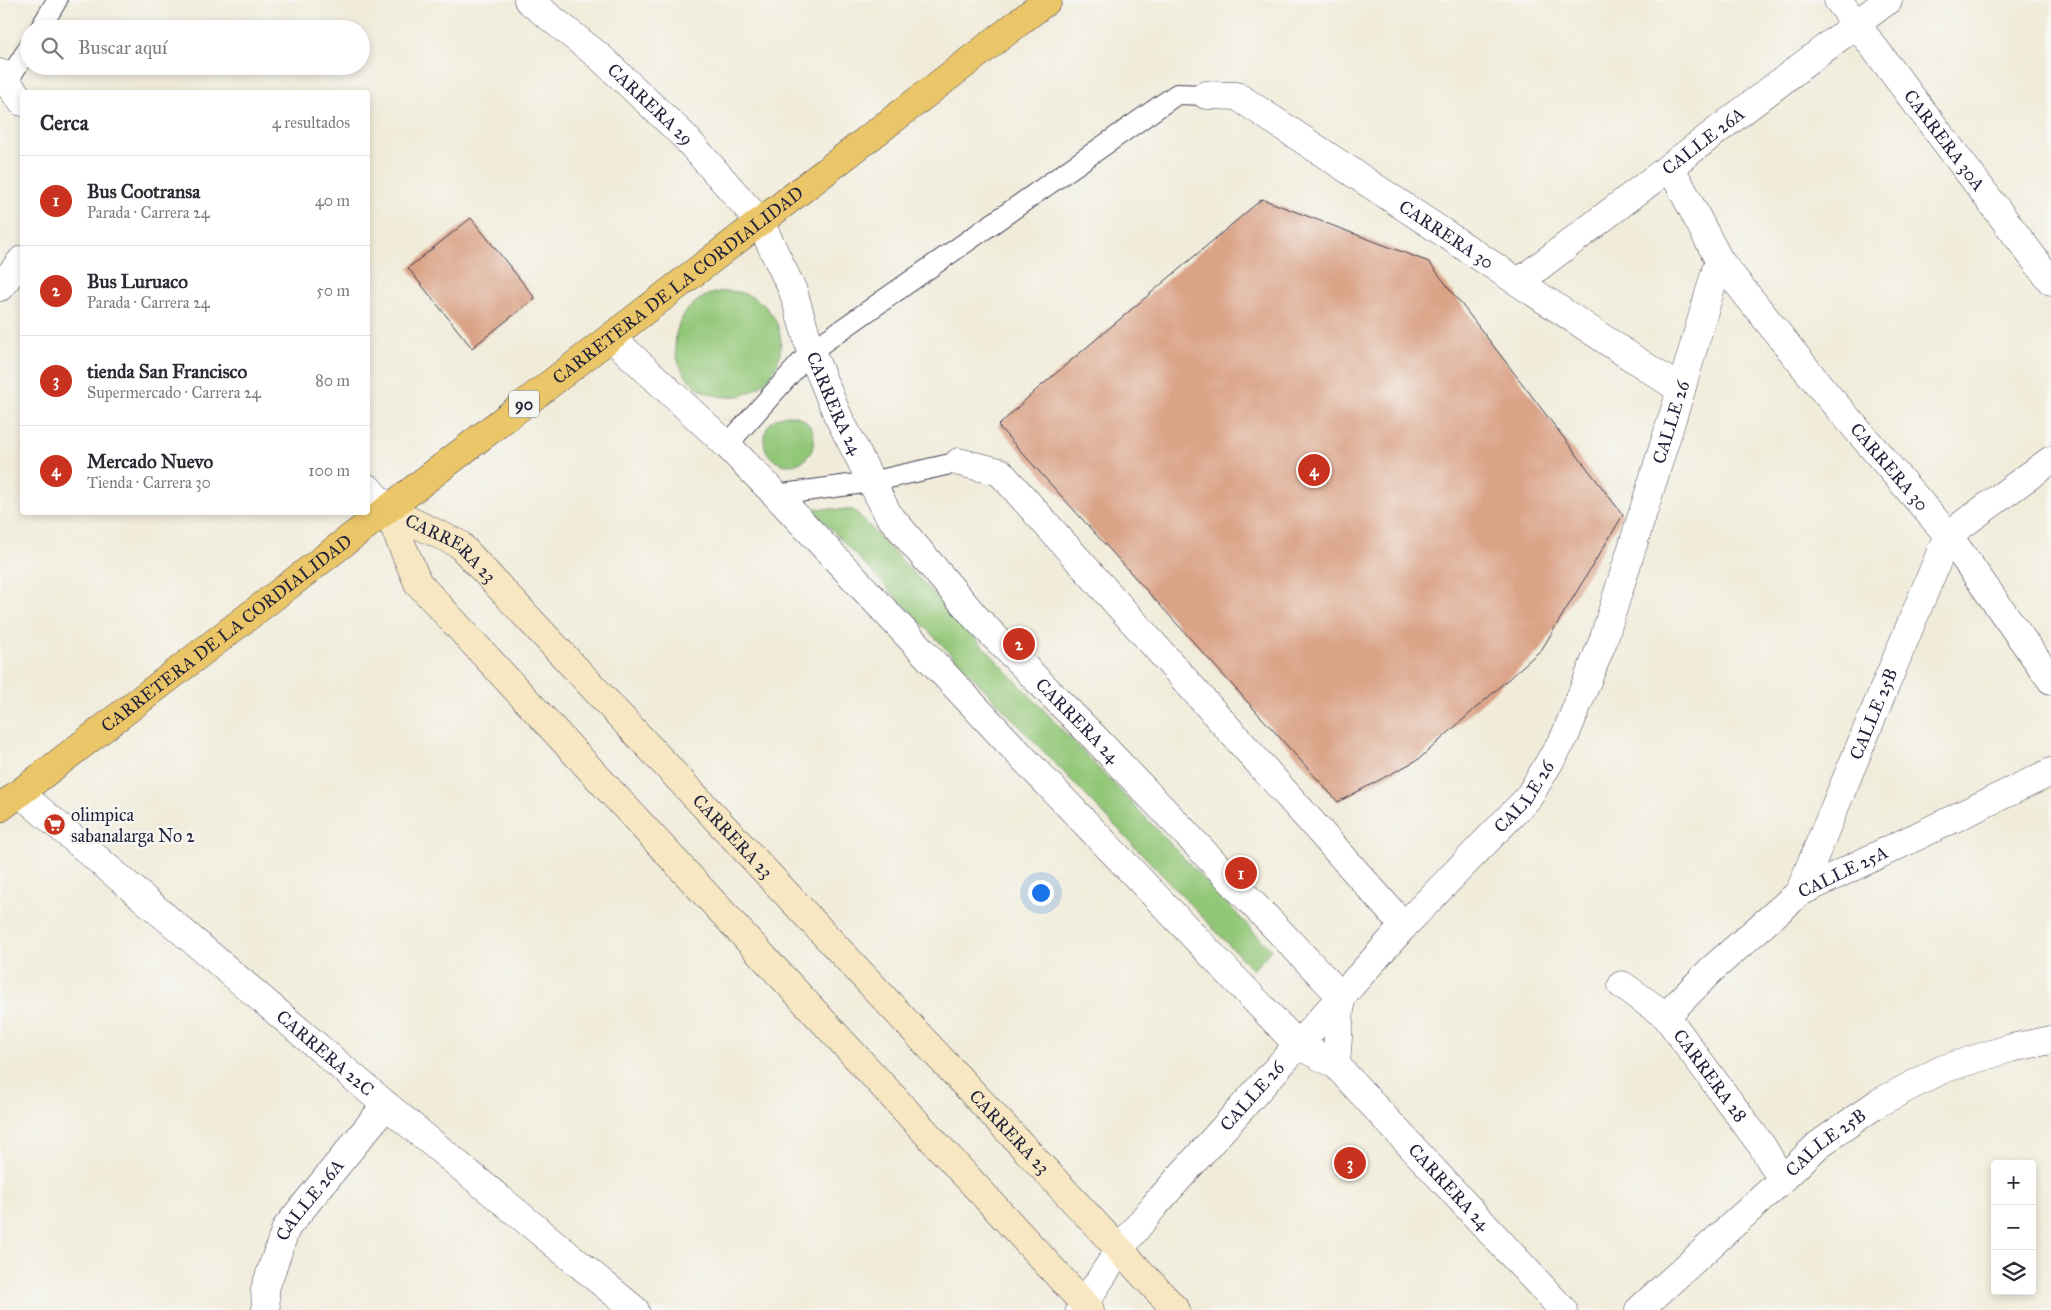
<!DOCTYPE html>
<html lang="es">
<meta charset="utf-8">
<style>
:root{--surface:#fff;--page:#f2f2f3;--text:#2b2b33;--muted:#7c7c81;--line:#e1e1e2;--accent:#c8321e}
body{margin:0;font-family:"IM FELL Great Primer",serif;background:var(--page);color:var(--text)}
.controls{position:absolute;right:15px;bottom:15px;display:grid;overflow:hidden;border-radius:5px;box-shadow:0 2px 8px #0003}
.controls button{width:45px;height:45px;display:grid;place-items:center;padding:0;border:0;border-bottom:1px solid var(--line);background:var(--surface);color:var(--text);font:25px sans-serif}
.you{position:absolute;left:1040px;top:892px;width:18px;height:18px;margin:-12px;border:4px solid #fff;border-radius:50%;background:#1a73e8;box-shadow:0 0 0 8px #1a73e833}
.badge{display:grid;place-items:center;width:32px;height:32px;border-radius:50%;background:var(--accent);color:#fff;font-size:16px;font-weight:700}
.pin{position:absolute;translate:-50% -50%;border:2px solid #fff;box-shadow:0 1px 5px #0006}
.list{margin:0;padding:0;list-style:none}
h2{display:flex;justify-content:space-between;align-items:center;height:65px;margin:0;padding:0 20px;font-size:21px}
h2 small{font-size:16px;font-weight:400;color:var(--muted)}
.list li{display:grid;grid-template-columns:32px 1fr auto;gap:15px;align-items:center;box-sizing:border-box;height:90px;padding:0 20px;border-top:1px solid var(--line)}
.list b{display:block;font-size:19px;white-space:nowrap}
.list p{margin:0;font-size:16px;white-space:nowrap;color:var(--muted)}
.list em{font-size:16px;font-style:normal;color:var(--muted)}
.icon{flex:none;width:28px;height:28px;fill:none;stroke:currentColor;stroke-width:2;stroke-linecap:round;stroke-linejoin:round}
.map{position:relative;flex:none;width:2051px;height:1310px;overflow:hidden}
.search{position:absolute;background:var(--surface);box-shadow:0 2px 8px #0003;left:20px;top:20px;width:350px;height:55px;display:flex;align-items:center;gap:12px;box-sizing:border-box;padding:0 18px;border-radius:28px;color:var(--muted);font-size:19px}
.panel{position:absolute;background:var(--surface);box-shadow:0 2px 8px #0003;left:20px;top:90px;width:350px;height:425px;border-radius:5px}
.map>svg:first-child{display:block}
.green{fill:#93c778;stroke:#5a745a}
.building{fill:#daa286}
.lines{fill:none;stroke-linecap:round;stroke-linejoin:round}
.lane-casing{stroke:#414053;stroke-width:22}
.street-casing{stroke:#414053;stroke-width:29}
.secondary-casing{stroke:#414053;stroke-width:29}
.highway-casing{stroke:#414053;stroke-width:29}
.lane{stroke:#fff;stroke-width:20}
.street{stroke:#fff;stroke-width:28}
.secondary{stroke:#f7e8c3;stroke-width:28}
.highway{stroke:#ebc669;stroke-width:28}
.labels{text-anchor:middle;stroke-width:5;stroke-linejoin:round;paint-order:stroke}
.shield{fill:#f6f6f2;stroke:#626272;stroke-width:1}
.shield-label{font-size:16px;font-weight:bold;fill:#22223b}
.street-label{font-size:18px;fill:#22223b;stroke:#f6f6f2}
.poi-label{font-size:18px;fill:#22223b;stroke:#f6f6f2;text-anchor:start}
</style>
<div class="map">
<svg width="2051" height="1310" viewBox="0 0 2051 1310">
<rect width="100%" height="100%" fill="#f6f6f2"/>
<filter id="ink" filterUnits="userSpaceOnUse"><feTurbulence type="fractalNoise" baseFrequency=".02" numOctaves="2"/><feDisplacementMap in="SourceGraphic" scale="10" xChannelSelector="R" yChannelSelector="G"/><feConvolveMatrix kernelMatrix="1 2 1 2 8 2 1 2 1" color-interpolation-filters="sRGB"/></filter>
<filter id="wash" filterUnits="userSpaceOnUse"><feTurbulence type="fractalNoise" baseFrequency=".0096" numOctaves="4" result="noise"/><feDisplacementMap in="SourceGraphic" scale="20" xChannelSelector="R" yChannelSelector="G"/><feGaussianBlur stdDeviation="1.12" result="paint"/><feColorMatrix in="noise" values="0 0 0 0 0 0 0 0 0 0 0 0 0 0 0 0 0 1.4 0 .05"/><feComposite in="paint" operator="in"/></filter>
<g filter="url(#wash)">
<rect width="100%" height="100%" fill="#f1ecda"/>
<path class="green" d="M675 344a53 53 0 1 1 106 0a53 53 0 1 1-106 0Z
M764 440a25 25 0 1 1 50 0a25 25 0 1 1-50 0Z
M811 508 854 510 1271 950 1253 970Z"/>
<g id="blocks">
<path class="building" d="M1262 199 1429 262 1623 515 1542 649 1419 759 1338 802 998 426 1035 391Z
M471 218 535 298 472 348 408 268Z"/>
</g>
</g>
<g filter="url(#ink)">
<use href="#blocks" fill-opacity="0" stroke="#414053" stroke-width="1"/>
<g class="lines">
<defs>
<path id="lane" d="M40 29 57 0
M7 82 29 47
M727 445 811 351 1177 94 1206 95
M776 495 871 482 959 462"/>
<g id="street">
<path id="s1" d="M528 0 600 57 684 136 760 222 793 291 811 351 837 414 888 514 977 619 1093 736 1341 996 1336 1065"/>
<path id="s2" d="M1838 0 2051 281"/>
<path d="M0 73 22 102"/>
<path id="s3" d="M1206 95 1237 96 1681 390"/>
<path id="s4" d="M1670 166 1719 260 1823 390 1948 535 2051 680"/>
<path id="s5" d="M1519 282 1888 0"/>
<path d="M0 287 22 260"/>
<path id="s6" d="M611 337 727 445 776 495 1006 740 1298 1045 1336 1065 1563 1310"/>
<path d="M959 462 1000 472 1404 926"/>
<path d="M368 488 387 510"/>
<path id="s7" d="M20 793 386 1105 635 1310"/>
<path id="s8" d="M1799 893 1948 535 2051 460"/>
<path id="s9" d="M1622 985 1666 1016 1762 1146 1782 1180"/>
<path id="s10" d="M1666 1016 1711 970 1799 893 2051 772"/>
<path id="s11" d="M266 1310 265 1289 286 1228 386 1105"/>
<path id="s12" d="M1080 1310 1120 1249 1155 1205 1404 926 1528 798 1565 736 1603 641 1681 390 1719 260"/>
<path id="s13" d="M1639 1310 1782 1180 1818 1145 1878 1103 1943 1069 2011 1048 2051 1040"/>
</g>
<g id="secondary">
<path id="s14" d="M387 510 459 544 1176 1310"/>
<path d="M387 510 418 583 1090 1310"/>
</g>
<g id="highway">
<path id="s15" d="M0 808 1048 0"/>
</g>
</defs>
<use href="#lane" class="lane-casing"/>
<use href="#street" class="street-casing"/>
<use href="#secondary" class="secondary-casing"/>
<use href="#highway" class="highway-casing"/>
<use href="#lane" class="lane"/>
<use href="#street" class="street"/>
<use href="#secondary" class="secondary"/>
<use href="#highway" class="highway"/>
</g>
</g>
<defs>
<symbol id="supermarket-disc" viewBox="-11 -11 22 22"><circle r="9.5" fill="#c8321e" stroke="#f6f6f2"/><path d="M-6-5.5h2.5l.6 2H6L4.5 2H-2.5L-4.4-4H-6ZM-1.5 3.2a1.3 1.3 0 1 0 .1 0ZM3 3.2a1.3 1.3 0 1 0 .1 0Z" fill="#fff"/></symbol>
</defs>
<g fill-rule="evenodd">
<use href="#supermarket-disc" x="42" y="812" width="25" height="25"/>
</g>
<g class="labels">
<rect class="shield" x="509" y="390.5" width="30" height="27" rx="4"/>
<g class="shield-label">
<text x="524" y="410">90</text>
</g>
<g class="street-label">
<text dy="6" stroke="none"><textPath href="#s1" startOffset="161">CARRERA 29</textPath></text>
<text dy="6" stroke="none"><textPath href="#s5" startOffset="232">CALLE 26A</textPath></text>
<text dy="6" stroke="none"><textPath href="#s2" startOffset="176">CARRERA 30A</textPath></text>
<text dy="6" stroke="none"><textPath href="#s3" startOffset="282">CARRERA 30</textPath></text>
<text dy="6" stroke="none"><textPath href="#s15" startOffset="856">CARRETERA DE LA CORDIALIDAD</textPath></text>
<text dy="6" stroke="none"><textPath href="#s1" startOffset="518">CARRERA 24</textPath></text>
<text dy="6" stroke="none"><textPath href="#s12" startOffset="1085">CALLE 26</textPath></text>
<text dy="6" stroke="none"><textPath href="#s4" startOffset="374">CARRERA 30</textPath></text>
<text dy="6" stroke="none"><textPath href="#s14" startOffset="75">CARRERA 23</textPath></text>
<text dy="6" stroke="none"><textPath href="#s15" startOffset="286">CARRETERA DE LA CORDIALIDAD</textPath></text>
<text dy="6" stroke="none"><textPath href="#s8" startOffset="194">CALLE 25B</textPath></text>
<text dy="6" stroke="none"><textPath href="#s1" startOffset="922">CARRERA 24</textPath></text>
<text dy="6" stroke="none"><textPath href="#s12" startOffset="680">CALLE 26</textPath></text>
<text dy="6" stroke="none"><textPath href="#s14" startOffset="480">CARRERA 23</textPath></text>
<text dy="6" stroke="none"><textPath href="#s10" startOffset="230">CALLE 25A</textPath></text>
<text dy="6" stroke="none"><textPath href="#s7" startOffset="401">CARRERA 22C</textPath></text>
<text dy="6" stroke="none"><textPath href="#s9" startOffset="128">CARRERA 28</textPath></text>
<text dy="6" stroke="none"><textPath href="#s12" startOffset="275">CALLE 26</textPath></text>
<text dy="6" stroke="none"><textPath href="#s14" startOffset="885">CARRERA 23</textPath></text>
<text dy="6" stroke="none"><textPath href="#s13" startOffset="251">CALLE 25B</textPath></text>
<text dy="6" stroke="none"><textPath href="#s6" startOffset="1196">CARRERA 24</textPath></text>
<text dy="6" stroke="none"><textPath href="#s11" startOffset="122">CALLE 26A</textPath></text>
</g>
<g class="poi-label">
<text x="71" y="821">olimpica<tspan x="71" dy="21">sabanalarga No 2</tspan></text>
</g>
</g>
</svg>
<div class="controls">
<button>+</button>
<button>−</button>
<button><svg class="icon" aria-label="layers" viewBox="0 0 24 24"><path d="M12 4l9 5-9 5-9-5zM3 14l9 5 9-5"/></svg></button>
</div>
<div class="you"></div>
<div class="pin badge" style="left:1241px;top:873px">1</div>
<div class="pin badge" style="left:1019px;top:644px">2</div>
<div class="pin badge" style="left:1350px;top:1163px">3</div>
<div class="pin badge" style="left:1314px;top:470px">4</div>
<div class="search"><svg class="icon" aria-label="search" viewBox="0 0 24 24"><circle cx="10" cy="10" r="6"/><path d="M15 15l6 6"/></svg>Buscar aquí</div>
<section class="panel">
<h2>Cerca<small>4 resultados</small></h2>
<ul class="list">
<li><span class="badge">1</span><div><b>Bus Cootransa</b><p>Parada · Carrera 24</p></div><em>40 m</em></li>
<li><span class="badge">2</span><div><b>Bus Luruaco</b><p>Parada · Carrera 24</p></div><em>50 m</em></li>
<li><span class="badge">3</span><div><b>tienda San Francisco</b><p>Supermercado · Carrera 24</p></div><em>80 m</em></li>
<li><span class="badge">4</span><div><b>Mercado Nuevo</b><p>Tienda · Carrera 30</p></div><em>100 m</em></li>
</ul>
</section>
</div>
